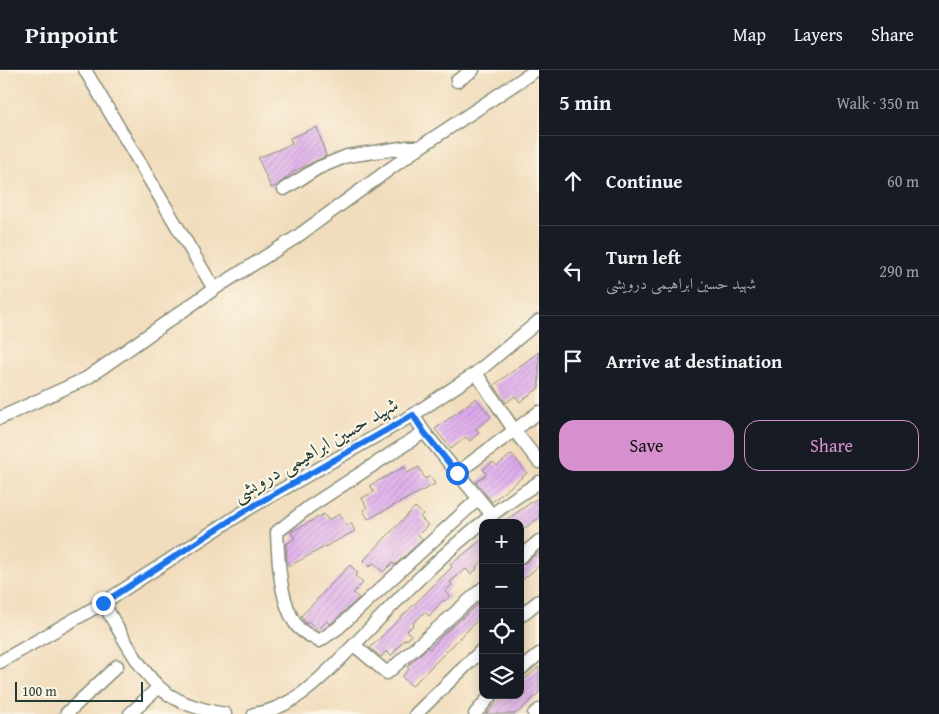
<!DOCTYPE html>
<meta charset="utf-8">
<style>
:root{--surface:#171b24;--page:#20242c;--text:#f1f3f6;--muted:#9ea1a6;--line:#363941;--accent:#d690ce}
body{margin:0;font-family:"Gentium Book Plus",Amiri,serif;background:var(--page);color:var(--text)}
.controls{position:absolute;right:15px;bottom:15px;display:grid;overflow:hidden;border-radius:10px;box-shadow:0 2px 12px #0003}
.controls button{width:45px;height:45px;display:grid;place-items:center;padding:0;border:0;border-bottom:1px solid var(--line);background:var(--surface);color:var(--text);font:25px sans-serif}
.scale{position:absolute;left:15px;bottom:12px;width:128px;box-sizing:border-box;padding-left:5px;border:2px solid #1f3d34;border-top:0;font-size:14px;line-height:18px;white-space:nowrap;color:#1f3d34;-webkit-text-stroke:4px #fcf5e5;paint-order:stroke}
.stop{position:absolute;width:15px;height:15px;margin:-11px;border:4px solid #1a73e8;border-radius:50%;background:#fff}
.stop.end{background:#1a73e8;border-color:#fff;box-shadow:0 1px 5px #0008}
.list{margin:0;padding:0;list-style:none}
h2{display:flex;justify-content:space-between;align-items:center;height:65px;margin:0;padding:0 20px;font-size:21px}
h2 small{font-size:16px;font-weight:400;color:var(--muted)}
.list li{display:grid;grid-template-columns:32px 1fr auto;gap:15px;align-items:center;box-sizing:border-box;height:90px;padding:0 20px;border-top:1px solid var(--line)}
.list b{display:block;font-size:19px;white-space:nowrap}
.list p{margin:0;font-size:16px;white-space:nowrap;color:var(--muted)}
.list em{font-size:16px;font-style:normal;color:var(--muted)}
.actions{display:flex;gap:10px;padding:15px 20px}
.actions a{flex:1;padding:11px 0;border:1px solid var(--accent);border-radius:15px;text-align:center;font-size:18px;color:var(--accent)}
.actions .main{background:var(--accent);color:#111}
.icon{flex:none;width:28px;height:28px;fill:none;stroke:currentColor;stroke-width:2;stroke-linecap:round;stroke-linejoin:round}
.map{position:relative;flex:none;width:539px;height:644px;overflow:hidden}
header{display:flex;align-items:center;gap:30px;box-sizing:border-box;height:70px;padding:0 25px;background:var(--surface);border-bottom:1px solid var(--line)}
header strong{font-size:24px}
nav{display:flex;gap:28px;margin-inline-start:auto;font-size:18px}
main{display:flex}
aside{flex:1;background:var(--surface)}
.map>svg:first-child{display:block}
.building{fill:url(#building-hatch)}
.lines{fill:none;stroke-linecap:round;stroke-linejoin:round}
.minor-casing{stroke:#888d78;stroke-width:15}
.minor{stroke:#fff;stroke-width:12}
.route{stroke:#1a73e8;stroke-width:6}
.labels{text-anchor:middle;stroke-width:4.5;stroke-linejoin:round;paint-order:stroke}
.street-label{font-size:20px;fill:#1f3d34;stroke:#fcf5e5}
</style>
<header>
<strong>Pinpoint</strong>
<nav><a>Map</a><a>Layers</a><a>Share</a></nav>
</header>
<main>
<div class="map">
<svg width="539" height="644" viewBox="0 0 539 644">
<defs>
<pattern id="building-hatch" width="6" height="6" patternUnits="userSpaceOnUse" patternTransform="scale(1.25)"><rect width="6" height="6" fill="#dda9ee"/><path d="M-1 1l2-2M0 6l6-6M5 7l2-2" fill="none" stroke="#b38bc2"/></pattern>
</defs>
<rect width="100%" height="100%" fill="#fcf5e5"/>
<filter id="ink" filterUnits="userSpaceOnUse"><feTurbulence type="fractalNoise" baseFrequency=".02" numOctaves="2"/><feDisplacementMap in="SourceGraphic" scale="10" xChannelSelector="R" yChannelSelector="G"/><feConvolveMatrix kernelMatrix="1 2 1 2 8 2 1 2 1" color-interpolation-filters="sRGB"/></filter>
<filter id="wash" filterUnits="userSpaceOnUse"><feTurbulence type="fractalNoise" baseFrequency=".0096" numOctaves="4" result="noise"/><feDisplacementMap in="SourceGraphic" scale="20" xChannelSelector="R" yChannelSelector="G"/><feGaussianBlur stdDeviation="1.12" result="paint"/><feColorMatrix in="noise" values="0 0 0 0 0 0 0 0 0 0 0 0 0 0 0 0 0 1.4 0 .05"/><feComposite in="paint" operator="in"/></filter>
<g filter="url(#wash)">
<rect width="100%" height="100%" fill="#f1ddbd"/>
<g id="blocks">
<path class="building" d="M317 57 326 86 293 102 277 116 271 118 258 88 292 74 290 68Z
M539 282V318L520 332 515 326 506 333 494 315Z
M476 328 491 347 476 359 479 363 470 371 466 367 451 379 435 359Z
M512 384 527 403 492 432 476 412 487 404 483 400 493 392 497 396Z
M404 397 407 403 419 397 425 409 430 406 435 414 368 449 363 440 367 438 362 428 374 422 370 415Z
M539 427V448L520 461V453H502Z
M415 437 423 444 420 447 428 455 418 465 423 469 395 495 392 493 383 502 373 493 369 497 363 491Z
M324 444 328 450 340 444 346 456 351 453 355 461 289 496 287 492 286 474 295 469 291 462Z
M483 469V491L476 497 477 499 471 504 466 499 450 512 452 515 445 522 450 526 445 531 443 530 429 546 425 542 413 553 414 554 407 561 411 565 407 570 405 569 391 586 386 581 381 587 370 578 452 497 450 495Z
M539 482V496L520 512V495L525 493Z
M350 495 358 503 355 506 363 513 353 523 359 528 333 552 330 554 327 551 318 560 308 551 306 554 301 546Z
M483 530V545L412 616 402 607 409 599 407 597 428 577 430 579 447 561Z
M539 597V623L516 644H486L499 630 500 631 507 625H520V613Z"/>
</g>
</g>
<g filter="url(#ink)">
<use href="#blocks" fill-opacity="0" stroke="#888d78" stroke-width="1"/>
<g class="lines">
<defs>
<path id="minor" d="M85 0 214 219
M457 11 473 0
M284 119 318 98 347 86 408 77H420
M476 303 514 360 539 392
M413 345 424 362 492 445
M0 348 87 308 214 219 295 168 420 77 536 0
M424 362 309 437 277 462C278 490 280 533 297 556 301 562 313 567 319 571L338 558 478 429
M457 403 539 342
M520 487 539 471
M483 518 387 603 354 575C397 530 442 483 492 445 507 433 523 423 539 412
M103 533C119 559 136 595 158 616 175 633 202 640 225 644
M520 546 539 531
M0 592 103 533 248 439 413 345 476 303 539 251
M520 600 539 584
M66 644 117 596
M130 644 159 617
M254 644C295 639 326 603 354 575
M416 644 483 579
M475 644 491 625
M534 644 539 640"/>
</defs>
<use href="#minor" class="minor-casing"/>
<use href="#minor" class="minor"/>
</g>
</g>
<g class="lines" filter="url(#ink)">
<path class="route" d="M103 533 248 439 413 345 424 362 457 403"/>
</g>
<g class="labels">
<g class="street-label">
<text transform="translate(315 379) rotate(-30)" y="7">شهید حسین ابراهیمی درویشی</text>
</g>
</g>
</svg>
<div class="controls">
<button>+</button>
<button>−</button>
<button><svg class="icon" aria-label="locate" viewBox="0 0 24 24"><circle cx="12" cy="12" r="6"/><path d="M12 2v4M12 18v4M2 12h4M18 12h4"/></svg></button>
<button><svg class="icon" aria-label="layers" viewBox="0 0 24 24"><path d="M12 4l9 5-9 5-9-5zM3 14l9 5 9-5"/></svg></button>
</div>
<div class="scale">100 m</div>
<div class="stop" style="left:457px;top:403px"></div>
<div class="stop end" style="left:103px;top:533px"></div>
</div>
<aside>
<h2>5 min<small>Walk · 350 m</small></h2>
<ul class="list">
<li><svg class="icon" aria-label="ahead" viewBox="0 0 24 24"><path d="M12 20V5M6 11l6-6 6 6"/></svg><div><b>Continue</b></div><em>60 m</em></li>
<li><svg class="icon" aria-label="left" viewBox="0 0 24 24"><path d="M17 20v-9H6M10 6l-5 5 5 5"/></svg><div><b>Turn left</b><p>شهید حسین ابراهیمی درویشی</p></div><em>290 m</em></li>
<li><svg class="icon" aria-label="arrive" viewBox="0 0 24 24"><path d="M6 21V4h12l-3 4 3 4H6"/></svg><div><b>Arrive at destination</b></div></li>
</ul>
<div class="actions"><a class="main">Save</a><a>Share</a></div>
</aside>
</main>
